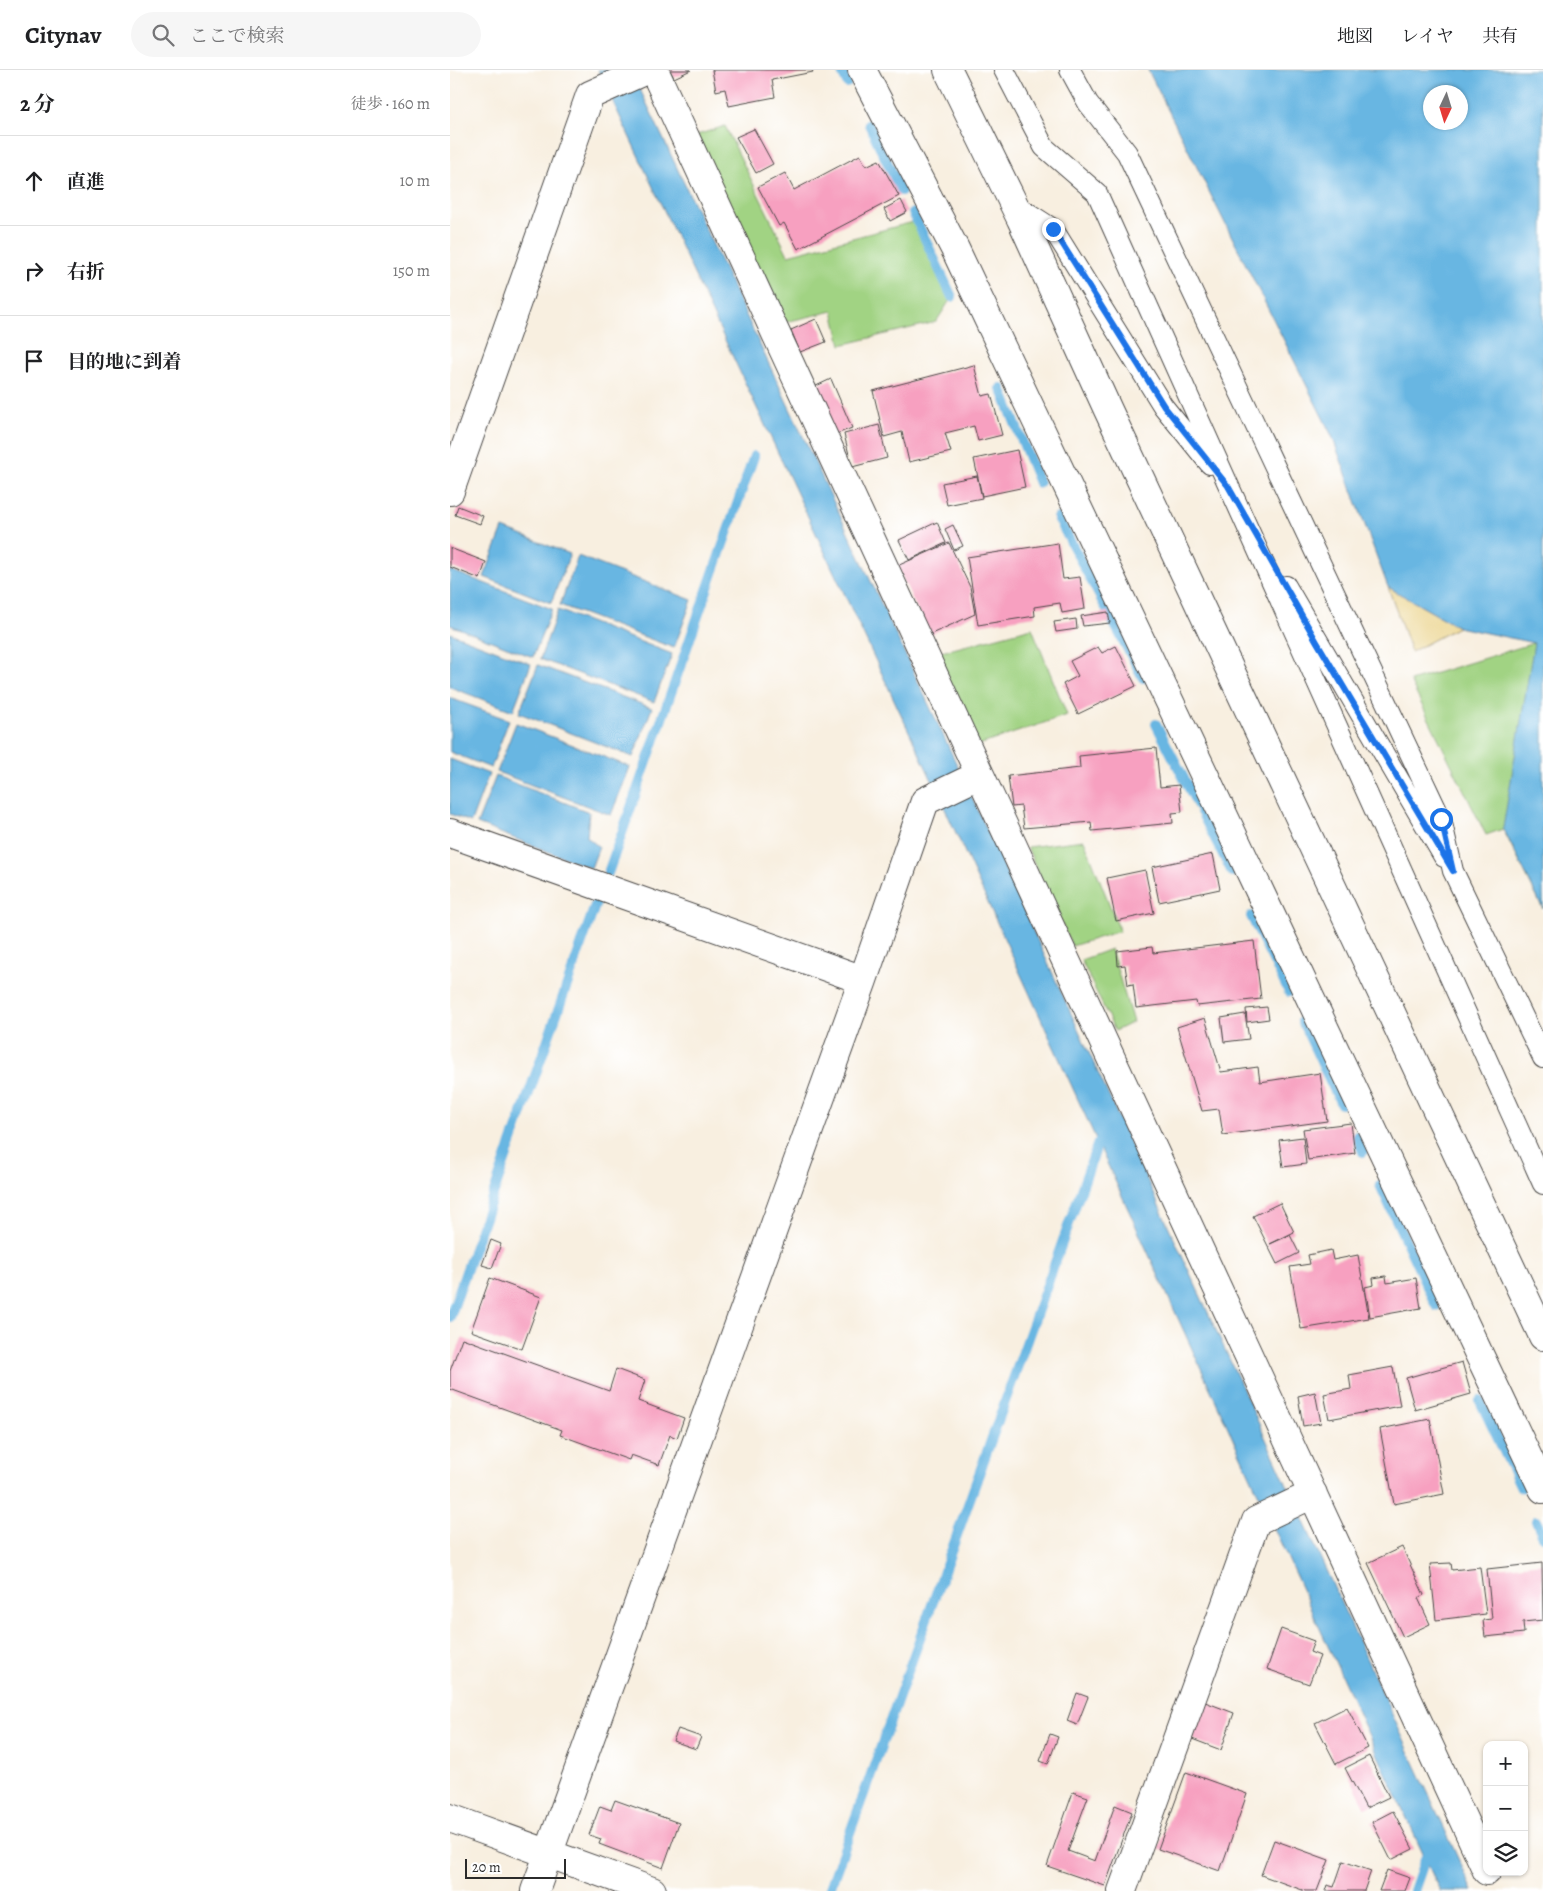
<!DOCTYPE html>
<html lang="ja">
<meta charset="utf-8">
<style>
:root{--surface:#fff;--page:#f6f6f6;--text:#202124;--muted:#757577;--line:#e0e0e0}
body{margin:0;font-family:Alegreya,"Noto Serif JP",serif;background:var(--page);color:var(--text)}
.controls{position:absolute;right:15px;bottom:15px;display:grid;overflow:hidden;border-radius:10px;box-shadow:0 1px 4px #0004}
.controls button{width:45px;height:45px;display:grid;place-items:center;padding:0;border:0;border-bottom:1px solid var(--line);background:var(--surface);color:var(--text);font:25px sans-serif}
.compass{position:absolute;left:973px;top:15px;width:45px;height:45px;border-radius:50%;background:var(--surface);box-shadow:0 1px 4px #0004;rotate:184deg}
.scale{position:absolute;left:15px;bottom:12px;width:101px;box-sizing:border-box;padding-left:5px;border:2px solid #2b2b2b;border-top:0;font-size:14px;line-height:18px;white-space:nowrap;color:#2b2b2b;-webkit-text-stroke:4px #fff;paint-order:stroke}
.stop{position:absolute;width:15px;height:15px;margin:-11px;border:4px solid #1a73e8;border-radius:50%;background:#fff}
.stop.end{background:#1a73e8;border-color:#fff;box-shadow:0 1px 5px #0008}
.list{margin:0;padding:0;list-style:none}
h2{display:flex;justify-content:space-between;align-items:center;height:65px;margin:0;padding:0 20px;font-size:21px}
h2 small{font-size:16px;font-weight:400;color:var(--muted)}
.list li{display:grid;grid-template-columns:32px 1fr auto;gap:15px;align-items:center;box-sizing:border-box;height:90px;padding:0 20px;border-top:1px solid var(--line)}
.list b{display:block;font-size:19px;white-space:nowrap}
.list em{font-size:16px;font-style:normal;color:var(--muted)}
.icon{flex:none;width:28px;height:28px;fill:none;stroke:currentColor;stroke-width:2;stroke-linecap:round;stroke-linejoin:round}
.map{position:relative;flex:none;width:1093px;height:1821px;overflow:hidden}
header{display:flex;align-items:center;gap:30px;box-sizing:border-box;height:70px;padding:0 25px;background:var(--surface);border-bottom:1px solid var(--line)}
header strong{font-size:24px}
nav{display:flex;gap:28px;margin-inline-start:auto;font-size:18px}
.search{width:350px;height:45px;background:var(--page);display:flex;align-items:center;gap:12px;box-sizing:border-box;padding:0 18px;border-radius:28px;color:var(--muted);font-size:19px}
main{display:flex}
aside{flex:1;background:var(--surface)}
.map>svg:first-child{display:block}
.green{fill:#a1d383;stroke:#667f57}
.sand{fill:#eeda9e;stroke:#8c8264}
.water{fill:#67b6e2;stroke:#497086;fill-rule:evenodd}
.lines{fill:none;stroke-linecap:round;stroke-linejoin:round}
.stream{stroke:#67b6e2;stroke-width:10}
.building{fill:#f7a0c0}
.service-casing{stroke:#4a4846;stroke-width:22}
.minor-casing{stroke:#4a4846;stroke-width:30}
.tertiary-casing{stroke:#4a4846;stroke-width:30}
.service{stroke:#fff;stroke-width:20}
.minor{stroke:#fff;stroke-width:28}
.tertiary{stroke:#fff;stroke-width:28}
.route{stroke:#1a73e8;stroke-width:6}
</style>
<header>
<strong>Citynav</strong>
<div class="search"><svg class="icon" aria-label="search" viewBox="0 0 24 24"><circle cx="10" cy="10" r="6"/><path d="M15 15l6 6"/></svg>ここで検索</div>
<nav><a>地図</a><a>レイヤ</a><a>共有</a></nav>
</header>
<main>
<aside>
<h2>2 分<small>徒歩 · 160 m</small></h2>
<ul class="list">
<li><svg class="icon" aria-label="ahead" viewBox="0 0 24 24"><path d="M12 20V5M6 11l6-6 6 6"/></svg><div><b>直進</b></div><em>10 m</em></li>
<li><svg class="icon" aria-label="right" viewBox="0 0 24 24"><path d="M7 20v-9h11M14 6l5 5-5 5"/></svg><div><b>右折</b></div><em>150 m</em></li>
<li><svg class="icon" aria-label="arrive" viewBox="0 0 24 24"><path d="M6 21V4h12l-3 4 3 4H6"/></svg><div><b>目的地に到着</b></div></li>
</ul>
</aside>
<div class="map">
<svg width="1093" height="1821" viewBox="0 0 1093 1821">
<rect width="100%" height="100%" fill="#fff"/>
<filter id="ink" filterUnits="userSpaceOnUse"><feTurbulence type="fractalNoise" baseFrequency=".02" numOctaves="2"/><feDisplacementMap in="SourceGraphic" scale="10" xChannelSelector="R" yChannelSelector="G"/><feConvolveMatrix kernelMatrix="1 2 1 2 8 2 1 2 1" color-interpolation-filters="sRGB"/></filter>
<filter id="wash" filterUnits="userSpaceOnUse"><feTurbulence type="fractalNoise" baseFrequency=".0096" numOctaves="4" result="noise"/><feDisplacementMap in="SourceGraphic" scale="20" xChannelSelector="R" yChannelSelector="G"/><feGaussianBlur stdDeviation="1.12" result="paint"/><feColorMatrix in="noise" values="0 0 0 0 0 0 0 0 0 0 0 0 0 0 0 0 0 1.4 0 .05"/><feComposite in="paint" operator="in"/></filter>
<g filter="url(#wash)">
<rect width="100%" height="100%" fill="#f8efe0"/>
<path class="green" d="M275 56 338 185 467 151 502 227 486 252 391 275 383 241 331 253 247 65Z
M582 558 617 645 529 675 484 584Z
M1084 573 1093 839 1053 759 1036 765 960 611Z
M634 770 670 861 622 876 577 777Z
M661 879 683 952 665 961 631 890Z"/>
<path class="sand" d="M938 517 1008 557 961 582Z"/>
<path class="water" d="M148 0H180L189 17 509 699 1023 1821H990L479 704Z
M698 0H1093V839L1053 758 1084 573 1008 557 938 517 882 366ZM981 22H1011V52H981Z
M53 458 120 484 101 533 34 507Z
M128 486 242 530 224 578 110 535Z
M0 500 102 539 83 587 0 555Z
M108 540 222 584 204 632 90 589Z
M0 563 81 594 63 641 0 617Z
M88 595 202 638 183 687 69 643Z
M0 628 59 650 41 698 0 682Z
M66 653 180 697 161 745 47 702Z
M0 689 39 704 21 752 0 744Z
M46 706 139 742 137 767 149 777 141 798 27 754Z"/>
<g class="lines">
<path class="stream" d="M391 0 397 13
M419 54 451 121
M463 143 502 227
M551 318 589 413
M608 448 693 608
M706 654 782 802
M158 803 304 386
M801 846 839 922
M852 951 891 1034
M907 1066 913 1082
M930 1115 986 1236
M0 1247 147 830
M1030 1331 1071 1417
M1086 1451 1093 1466
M379 1821 648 1073
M964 1821 975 1789"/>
</g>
<g id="blocks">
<path class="building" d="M220 0H241L224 8Z
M262 0H362L363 2 322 10 325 27 279 36 275 19 266 21Z
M304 59 323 94 306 103 286 67Z
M410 85 416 96 429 90 449 126 348 179 334 153 329 156 308 117 335 103 344 120Z
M451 130 457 142 440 151 434 139Z
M366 249 376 272 350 282 341 260Z
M524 295 532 326 541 324 552 365 528 371 524 356 495 363 501 382 459 392 452 362 434 367 423 321Z
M381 309 402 358 384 365 364 317Z
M429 355 437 388 402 397 394 364Z
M567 380 575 417 532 426 524 389Z
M527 406 532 428 497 435 492 413Z
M8 436 33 446 30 454 5 445Z
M487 452 496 473 459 490 449 470Z
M503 455 513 476 504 480 495 459Z
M499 473 520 517 525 544 479 565 447 496Z
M608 473 613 509 630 507 635 539 612 543 610 533 584 537 585 546 528 555 517 487Z
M0 478 36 492 30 509 0 497Z
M658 542 660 553 633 556 631 546Z
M626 549 627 559 606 562 604 552Z
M666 576 686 616 628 644 613 614 628 606 620 591 648 577 652 583Z
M706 678 710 717 729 715 732 742 722 743 723 753 642 761 641 752 574 758 571 736 562 737 558 706 630 698 629 686Z
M763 784 770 819 709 832 702 797Z
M695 800 704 843 666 851 657 808Z
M804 871 811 929 747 936 746 931 686 938 683 914 678 915 675 895 668 896 667 881 702 877 703 883Z
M817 937 819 949 797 952 796 939Z
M795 944 799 969 774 972 771 948Z
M755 948 771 1002 808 997 810 1012 870 1003 877 1051 773 1065 769 1039 752 1041 727 957Z
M901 1053 905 1083 858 1090 853 1059Z
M853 1067 856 1094 833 1097 829 1070Z
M830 1133 844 1162 820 1174 840 1165 849 1183 827 1194 803 1146Z
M41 1170 51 1174 42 1198 32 1195Z
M881 1180 883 1190 908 1185 919 1248 851 1259 840 1197 860 1194 858 1185Z
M936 1206 937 1213 966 1208 971 1238 920 1247 915 1217 924 1215 923 1208Z
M40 1208 91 1227 72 1279 21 1261Z
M12 1268 159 1321 166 1299 195 1310 188 1331 234 1348 227 1368 220 1365 209 1395 181 1385 179 1390 110 1365 112 1360 0 1319V1301Z
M1012 1292 1021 1324 965 1340 956 1308Z
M943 1297 950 1336 879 1349 874 1324 901 1319 899 1305Z
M865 1322 871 1353 853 1356 848 1326Z
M980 1349 994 1424 944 1434 930 1359Z
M952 1477 974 1525 968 1528 980 1554 953 1567 918 1493Z
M1001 1493 1002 1500 1030 1497 1036 1544 986 1550 980 1494Z
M1092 1493 1093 1550 1073 1552 1074 1563 1035 1567 1033 1550 1042 1549 1037 1499Z
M831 1559 864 1571 860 1582 870 1586 859 1614 817 1599Z
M627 1623 638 1627 627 1655 617 1651Z
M755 1632 784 1643 771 1680 742 1669Z
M897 1637 918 1678 886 1694 865 1653Z
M228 1659 251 1667 246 1679 223 1671Z
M600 1664 608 1667 598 1694 590 1691Z
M919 1686 939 1727 916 1738 895 1698Z
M736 1702 797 1724 770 1801 708 1779Z
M623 1722 638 1727 618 1781 645 1791 665 1735 682 1742 655 1816 597 1796Z
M165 1730 229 1753 213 1798 149 1774 151 1769 139 1765 150 1736 161 1740Z
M943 1741 963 1779 941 1790 922 1752Z
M824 1770 879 1790 867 1821H855L811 1805Z
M893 1791 921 1801 914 1821H875L877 1815 884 1817Z
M937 1800 960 1808 955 1821H929Z"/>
</g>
</g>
<g filter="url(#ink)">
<use href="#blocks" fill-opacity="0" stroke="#4a4846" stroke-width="1"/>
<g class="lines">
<defs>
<path id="service" d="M554 0 594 77 647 123 1093 1114
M620 0 638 33 677 83 991 749 1003 801 1093 988
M564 134 603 159 713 336 760 394
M836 516 994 787"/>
<path id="minor" d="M204 0 1037 1801
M412 0 505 179 1093 1419
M0 421 140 25 196 0
M0 763 413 910
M0 1748 202 1821
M85 1821 413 910 475 731 529 705
M672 1821 806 1451 863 1424"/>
<path id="tertiary" d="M498 0 571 149 658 340 1093 1266"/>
</defs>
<use href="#service" class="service-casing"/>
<use href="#minor" class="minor-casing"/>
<use href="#tertiary" class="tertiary-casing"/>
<use href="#service" class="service"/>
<use href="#minor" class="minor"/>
<use href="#tertiary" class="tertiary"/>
</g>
</g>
<g class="lines" filter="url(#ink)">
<path class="route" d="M603 159 714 336 778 416 867 572 1003 801 991 749"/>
</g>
</svg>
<div class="controls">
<button>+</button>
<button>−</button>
<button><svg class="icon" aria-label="layers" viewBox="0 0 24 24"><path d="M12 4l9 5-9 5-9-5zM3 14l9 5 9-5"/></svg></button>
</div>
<svg class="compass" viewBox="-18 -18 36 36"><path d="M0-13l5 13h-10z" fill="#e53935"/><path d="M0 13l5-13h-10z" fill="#757577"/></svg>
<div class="scale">20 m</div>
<div class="stop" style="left:991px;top:749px"></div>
<div class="stop end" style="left:603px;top:159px"></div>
</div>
</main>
